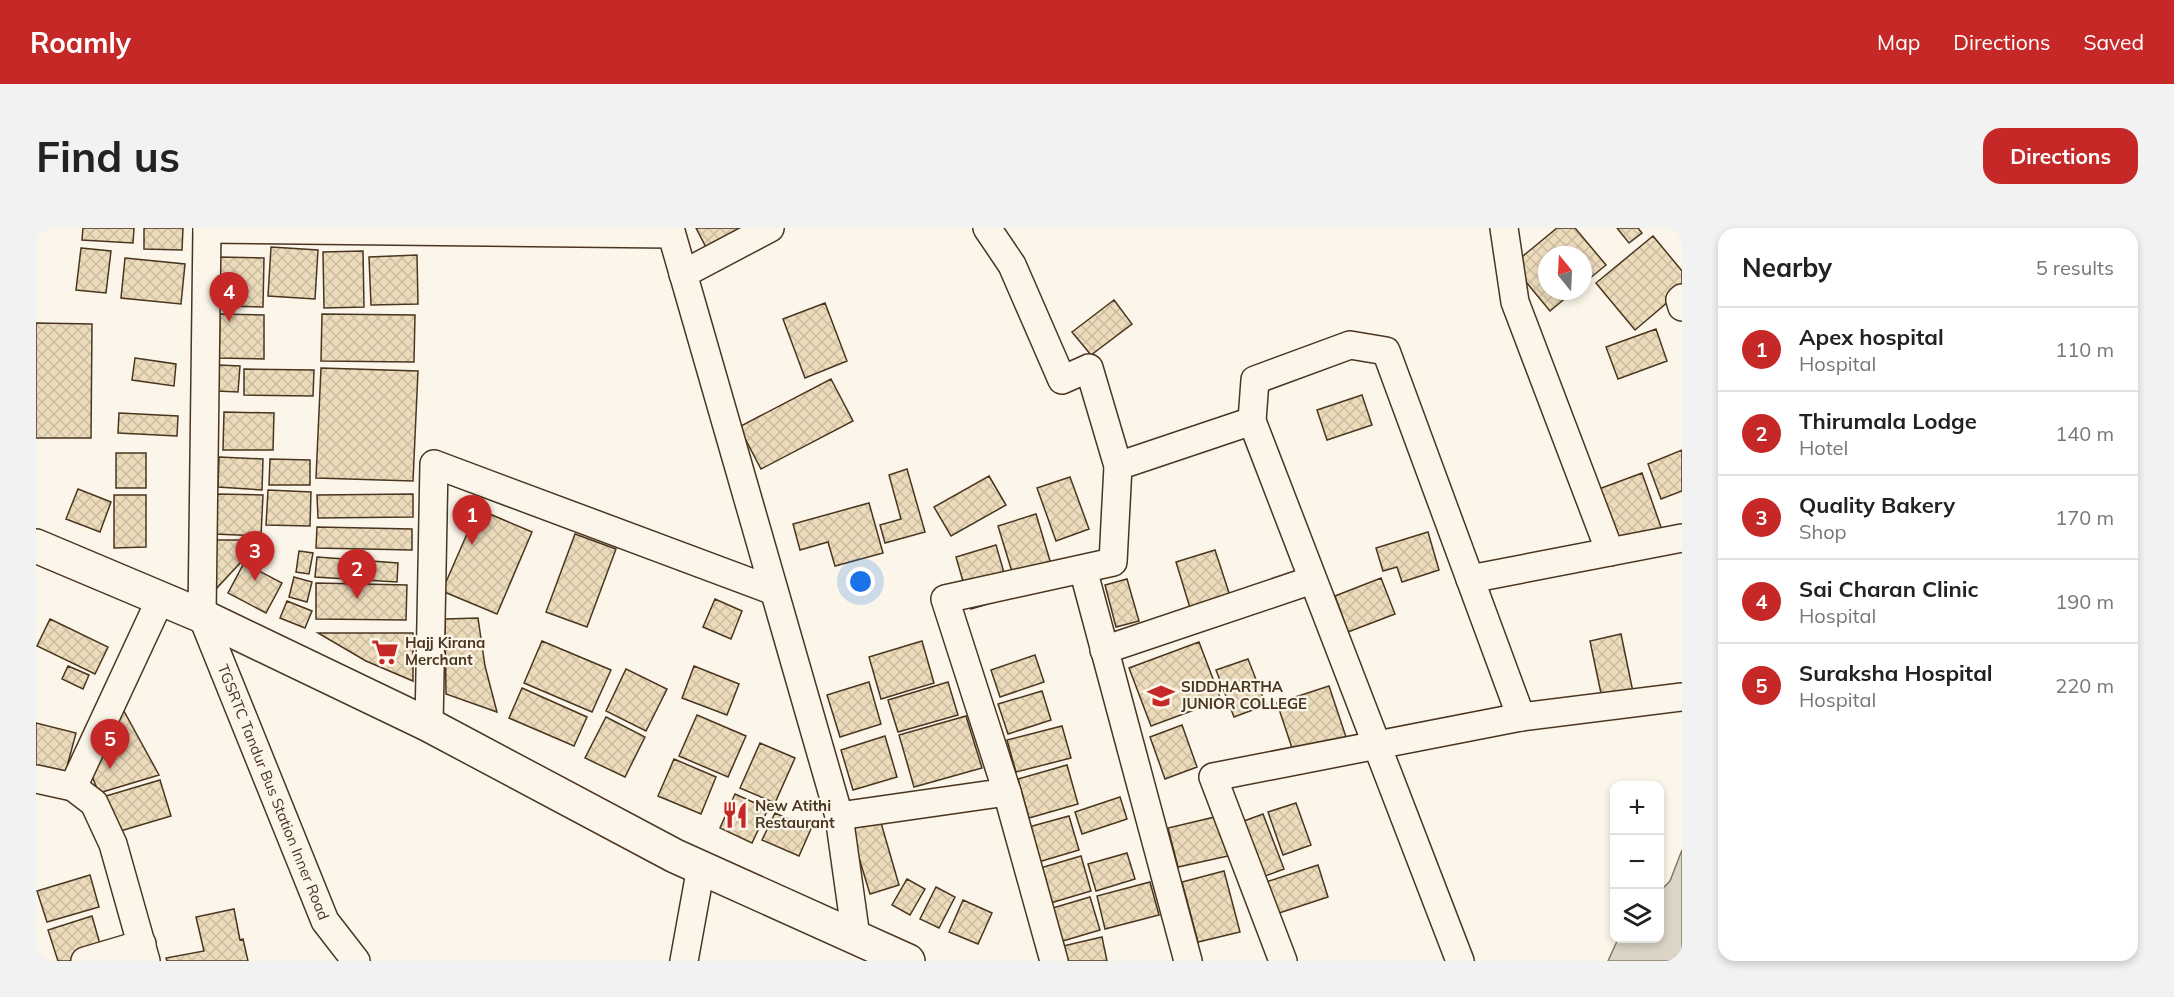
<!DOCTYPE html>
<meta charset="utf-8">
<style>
:root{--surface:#fff;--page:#f2f2f2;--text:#222;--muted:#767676;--line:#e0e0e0;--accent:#c62828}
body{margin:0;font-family:Mulish,sans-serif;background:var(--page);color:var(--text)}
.controls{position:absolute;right:18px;bottom:18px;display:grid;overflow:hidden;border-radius:12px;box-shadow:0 3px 9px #0003}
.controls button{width:54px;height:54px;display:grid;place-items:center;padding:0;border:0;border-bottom:2px solid var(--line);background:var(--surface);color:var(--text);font:30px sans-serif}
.compass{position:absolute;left:1502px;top:18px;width:54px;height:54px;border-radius:50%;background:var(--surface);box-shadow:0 3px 9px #0003;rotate:342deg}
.you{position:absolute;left:825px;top:354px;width:21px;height:21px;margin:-15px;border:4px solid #fff;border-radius:50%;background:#1a73e8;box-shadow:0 0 0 9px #1a73e833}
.badge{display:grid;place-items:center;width:39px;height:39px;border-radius:50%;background:var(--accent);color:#fff;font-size:20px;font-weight:700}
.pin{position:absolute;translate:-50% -50px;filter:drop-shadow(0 2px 3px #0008)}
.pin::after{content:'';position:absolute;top:32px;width:21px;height:18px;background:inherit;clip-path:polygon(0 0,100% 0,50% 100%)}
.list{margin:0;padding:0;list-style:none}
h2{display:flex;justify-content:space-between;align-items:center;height:78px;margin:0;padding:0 24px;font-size:26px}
h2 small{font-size:20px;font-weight:400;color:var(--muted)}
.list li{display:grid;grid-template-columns:39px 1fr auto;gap:18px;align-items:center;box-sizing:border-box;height:84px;padding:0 24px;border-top:2px solid var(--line)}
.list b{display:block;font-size:22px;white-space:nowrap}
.list p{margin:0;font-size:20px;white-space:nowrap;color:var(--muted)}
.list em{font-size:20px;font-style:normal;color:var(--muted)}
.icon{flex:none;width:33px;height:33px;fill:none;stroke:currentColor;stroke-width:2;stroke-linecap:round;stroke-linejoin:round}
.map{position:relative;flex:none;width:1646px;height:733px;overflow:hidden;border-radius:18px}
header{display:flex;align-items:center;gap:36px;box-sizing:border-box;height:84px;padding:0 30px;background:var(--accent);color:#fff}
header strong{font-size:28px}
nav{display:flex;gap:33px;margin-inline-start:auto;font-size:21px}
.intro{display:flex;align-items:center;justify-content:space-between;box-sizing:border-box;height:144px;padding:0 36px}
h1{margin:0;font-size:42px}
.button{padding:15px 27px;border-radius:18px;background:var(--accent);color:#fff;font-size:21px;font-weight:700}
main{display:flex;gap:36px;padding:0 36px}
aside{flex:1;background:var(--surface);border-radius:18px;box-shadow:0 3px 9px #0003}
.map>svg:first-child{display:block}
.water{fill:#dcd4c6;stroke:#887966;stroke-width:1.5}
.building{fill:url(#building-cross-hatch);stroke:#4a3520;stroke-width:1.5}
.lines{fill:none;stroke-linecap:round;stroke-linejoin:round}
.minor-casing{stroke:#4a3520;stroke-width:30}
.highway-casing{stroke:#4a3520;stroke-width:36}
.minor{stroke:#fbf6e9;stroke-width:27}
.highway{stroke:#fbf6e9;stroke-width:33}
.labels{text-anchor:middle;stroke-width:4.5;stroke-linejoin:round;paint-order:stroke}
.poi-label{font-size:15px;font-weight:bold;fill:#4a3520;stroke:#fbf6e9;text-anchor:start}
.street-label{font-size:15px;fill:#4a3520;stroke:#fbf6e9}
</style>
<header>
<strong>Roamly</strong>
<nav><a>Map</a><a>Directions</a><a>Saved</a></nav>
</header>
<div class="intro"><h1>Find us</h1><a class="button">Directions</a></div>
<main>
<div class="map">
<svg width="1646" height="733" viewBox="0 0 1646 733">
<defs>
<pattern id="building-cross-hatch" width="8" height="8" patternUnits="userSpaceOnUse" patternTransform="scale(1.5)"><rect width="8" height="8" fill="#ecdcbc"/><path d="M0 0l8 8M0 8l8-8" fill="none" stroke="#ccbda1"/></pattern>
</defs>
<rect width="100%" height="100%" fill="#fbf6e9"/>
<path class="water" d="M1646 622V733H1572L1582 711 1624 710V663L1634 653Z"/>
<path class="building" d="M47 0H98L97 15 46 12Z
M108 0H147L146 22 108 21Z
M660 0H728L674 27Z
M1521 0H1539L1570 37 1547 56V27H1511V63H1538L1514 83 1476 37Z
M1581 0H1602L1606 5 1593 15Z
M1617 8 1646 43V62L1599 102 1560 55Z
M235 19 282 22 279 71 232 68Z
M45 20 75 23 70 65 40 62Z
M327 23 328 79 288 80 287 24Z
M381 27 382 76 335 77 333 29Z
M182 29 228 30 227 79 182 78Z
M89 30 149 36 145 76 85 70Z
M1078 72 1096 96 1055 127 1036 104Z
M789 75 811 133 769 150 747 91Z
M184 86 228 87V131L183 130Z
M286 86 379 87 378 134 285 133Z
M0 95 56 96 55 210H0Z
M1620 101 1631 133 1582 151 1570 119Z
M99 130 140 136 138 158 96 152Z
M182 137 204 138 202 164 181 163Z
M285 140 382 143 377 253 280 250Z
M208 141 278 142 277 168 208 167Z
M795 151 817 193 725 241 703 199Z
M1326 167 1336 197 1291 212 1281 182Z
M188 184 238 185 237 222H187Z
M83 185 142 188 141 208 82 205Z
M1646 222V263L1625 271 1612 236Z
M80 225H110V260H80Z
M183 229 227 231 226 262 182 259Z
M234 231 274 232V257H233Z
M871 241 889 304 849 315 844 297 865 291 853 247Z
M1606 245 1626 302 1584 318 1563 261Z
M953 248 970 277 915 308 898 279Z
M1034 249 1053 301 1020 313 1001 260Z
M42 261 75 274 64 304 30 291Z
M232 262 275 264 274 298 230 297Z
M180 266 227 267 225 308 178 306Z
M377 266V289L282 290 281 267Z
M78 267H110V319L78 320Z
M833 275 847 325 799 338 792 314 764 322 757 296Z
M442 281 496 304 461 386 406 363Z
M1000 286 1018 346 980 357 962 298Z
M281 299 376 301V322L280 320Z
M1392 304 1403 342 1366 354 1361 339 1347 343 1340 320Z
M539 306 580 321 551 399 510 384Z
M179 312H206V333L179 362Z
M960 317 975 369 935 381 920 329Z
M1179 322 1198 380 1158 393 1140 334Z
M263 323 277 325 273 346 260 344Z
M281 329 362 335 361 354 279 349Z
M208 335 246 355 230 385 192 365Z
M258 349 276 354 271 374 253 369Z
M1345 350 1359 386 1312 404 1299 368Z
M1091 351 1103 393 1080 399 1069 357Z
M280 355 371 357 370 392 280 391Z
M679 371 706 383 695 411 667 399Z
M251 373 276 383 269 400 244 390Z
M442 390 449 438 461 484 410 466 409 391Z
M14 391 72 419 59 446 1 418Z
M282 405H377V453L330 433Z
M1585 406 1597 464 1566 470 1554 413Z
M506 413 575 442 556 484 488 455Z
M886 413 898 455 845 471 833 429Z
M1163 414 1185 472 1115 498 1093 440Z
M999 427 1008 454 964 469 955 442Z
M1212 431 1230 477 1198 489 1180 442Z
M32 438 53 447 47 461 26 451Z
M658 438 703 456 691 487 646 470Z
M590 441 631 461 610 503 570 483Z
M833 454 845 496 804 509 791 467Z
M912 454 922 487 862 504 852 472Z
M1293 458 1311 512 1259 529 1241 475Z
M486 460 551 489 538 518 473 490Z
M1006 463 1015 492 972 506 962 476Z
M83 474 123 547 63 565 55 546Z
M661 487 710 508 692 549 643 528Z
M930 488 946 540 878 559 863 507Z
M570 489 609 509 589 549 549 530Z
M0 495 40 505 29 546 0 538Z
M1146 497 1161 539 1129 551 1114 509Z
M1026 498 1035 530 980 544 971 512Z
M849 508 861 549 817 562 805 522Z
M724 515 759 530 739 575 704 560Z
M638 531 680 549 665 586 622 568Z
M1031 537 1042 576 993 590 982 551Z
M124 552 135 588 81 604 70 568Z
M699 566 732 581 716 615 684 600Z
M1084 569 1091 591 1046 606 1039 584Z
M1260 575 1275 617 1247 627 1232 584Z
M739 585 775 601 763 628 726 612Z
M1227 586 1248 641 1221 651 1200 596Z
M843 588 863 657 834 666 813 597Z
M1033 588 1043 622 999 635 989 600Z
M1183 588 1192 628 1142 639 1132 600Z
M1091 625 1099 651 1060 663 1052 636Z
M1045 628 1055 663 1011 676 1001 641Z
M1282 637 1292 669 1237 687 1227 655Z
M1188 643 1204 704 1162 714 1146 654Z
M54 647 63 679 11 694 1 663Z
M871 651 889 661 874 687 856 677Z
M1114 654 1123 687 1069 701 1061 668Z
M900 659 919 669 903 700 884 691Z
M1054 669 1064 702 1020 715 1010 682Z
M927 672 956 685 942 716 913 704Z
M198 681 204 712 207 711 212 733H131L130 730 168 723 160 689Z
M56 688 66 723 33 733H22L12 702Z
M1066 709 1071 733H1031L1027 718Z"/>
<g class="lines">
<defs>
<g id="minor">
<path id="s1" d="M171 0 166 388 289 693 320 733"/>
<path d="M634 0 803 588 820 709"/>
<path d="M1468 0 1479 74 1574 324"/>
<path d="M171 1 635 6"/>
<path d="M647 46 734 0"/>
<path d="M1646 70 1644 72 1646 79"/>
<path d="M1216 193 1219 152 1314 117 1350 123 1485 489"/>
<path d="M1082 238 1216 193 1424 733"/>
<path d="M1047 341 1152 733"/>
<path d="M1434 351 1646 310"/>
<path d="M1068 422 1276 352"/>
<path d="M393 497 398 236 738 363"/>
<path d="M0 551 37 559 58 575 77 616 110 733"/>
<path d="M37 559 124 372"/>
<path d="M971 564 1018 733"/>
<path d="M803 588 971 564 909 371 1077 334 1082 238 1053 140 1026 152 976 37 951 0"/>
<path d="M49 733 106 716"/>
<path d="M648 733 665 639"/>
<path d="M1247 733 1177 549 1485 489 1646 469"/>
</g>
<path id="highway" d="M0 318 166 388 393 497 639 628 872 733"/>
</defs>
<use href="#minor" class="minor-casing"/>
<use href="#highway" class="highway-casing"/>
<use href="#minor" class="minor"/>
<use href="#highway" class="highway"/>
</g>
<defs>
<symbol id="supermarket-bare" viewBox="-9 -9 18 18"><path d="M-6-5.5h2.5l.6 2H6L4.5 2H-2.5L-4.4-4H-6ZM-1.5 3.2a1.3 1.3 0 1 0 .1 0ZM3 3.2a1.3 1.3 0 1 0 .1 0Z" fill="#c62828" stroke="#fbf6e9" stroke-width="2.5" paint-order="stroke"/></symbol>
<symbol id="university-bare" viewBox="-9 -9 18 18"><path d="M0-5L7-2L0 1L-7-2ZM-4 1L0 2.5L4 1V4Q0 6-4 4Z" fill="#c62828" stroke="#fbf6e9" stroke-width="2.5" paint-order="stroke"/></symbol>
<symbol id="restaurant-bare" viewBox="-9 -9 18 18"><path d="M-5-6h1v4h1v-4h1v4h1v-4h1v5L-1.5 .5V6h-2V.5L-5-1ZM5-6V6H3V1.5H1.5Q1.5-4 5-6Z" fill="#c62828" stroke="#fbf6e9" stroke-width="2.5" paint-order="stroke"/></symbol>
</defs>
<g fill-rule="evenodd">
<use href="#supermarket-bare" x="330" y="405" width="38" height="38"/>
<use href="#university-bare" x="1106" y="449" width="38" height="38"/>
<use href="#restaurant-bare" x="680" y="568" width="38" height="38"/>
</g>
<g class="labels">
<g class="poi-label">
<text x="369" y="420">Hajj Kirana<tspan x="369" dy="17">Merchant</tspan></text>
<text x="1145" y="464">SIDDHARTHA<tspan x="1145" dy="17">JUNIOR COLLEGE</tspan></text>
<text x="719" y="583">New Atithi<tspan x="719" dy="17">Restaurant</tspan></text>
</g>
<g class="street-label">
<text dy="5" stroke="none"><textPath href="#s1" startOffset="578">TGSRTC Tandur Bus Station Inner Road</textPath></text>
</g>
</g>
</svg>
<div class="controls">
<button>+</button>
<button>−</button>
<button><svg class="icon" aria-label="layers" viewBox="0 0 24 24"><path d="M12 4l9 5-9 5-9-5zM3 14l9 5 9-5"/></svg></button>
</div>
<svg class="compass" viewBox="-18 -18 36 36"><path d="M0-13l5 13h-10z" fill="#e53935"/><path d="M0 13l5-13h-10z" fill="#767676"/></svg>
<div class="you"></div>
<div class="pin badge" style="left:436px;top:317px">1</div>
<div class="pin badge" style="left:321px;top:371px">2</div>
<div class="pin badge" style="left:219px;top:353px">3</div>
<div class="pin badge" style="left:193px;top:94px">4</div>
<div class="pin badge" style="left:74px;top:541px">5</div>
</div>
<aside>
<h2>Nearby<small>5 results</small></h2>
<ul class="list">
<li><span class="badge">1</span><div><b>Apex hospital</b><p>Hospital</p></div><em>110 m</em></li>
<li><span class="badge">2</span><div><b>Thirumala Lodge</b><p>Hotel</p></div><em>140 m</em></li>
<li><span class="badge">3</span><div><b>Quality Bakery</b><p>Shop</p></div><em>170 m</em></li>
<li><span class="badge">4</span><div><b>Sai Charan Clinic</b><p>Hospital</p></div><em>190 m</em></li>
<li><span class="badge">5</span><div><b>Suraksha Hospital</b><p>Hospital</p></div><em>220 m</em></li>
</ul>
</aside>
</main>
